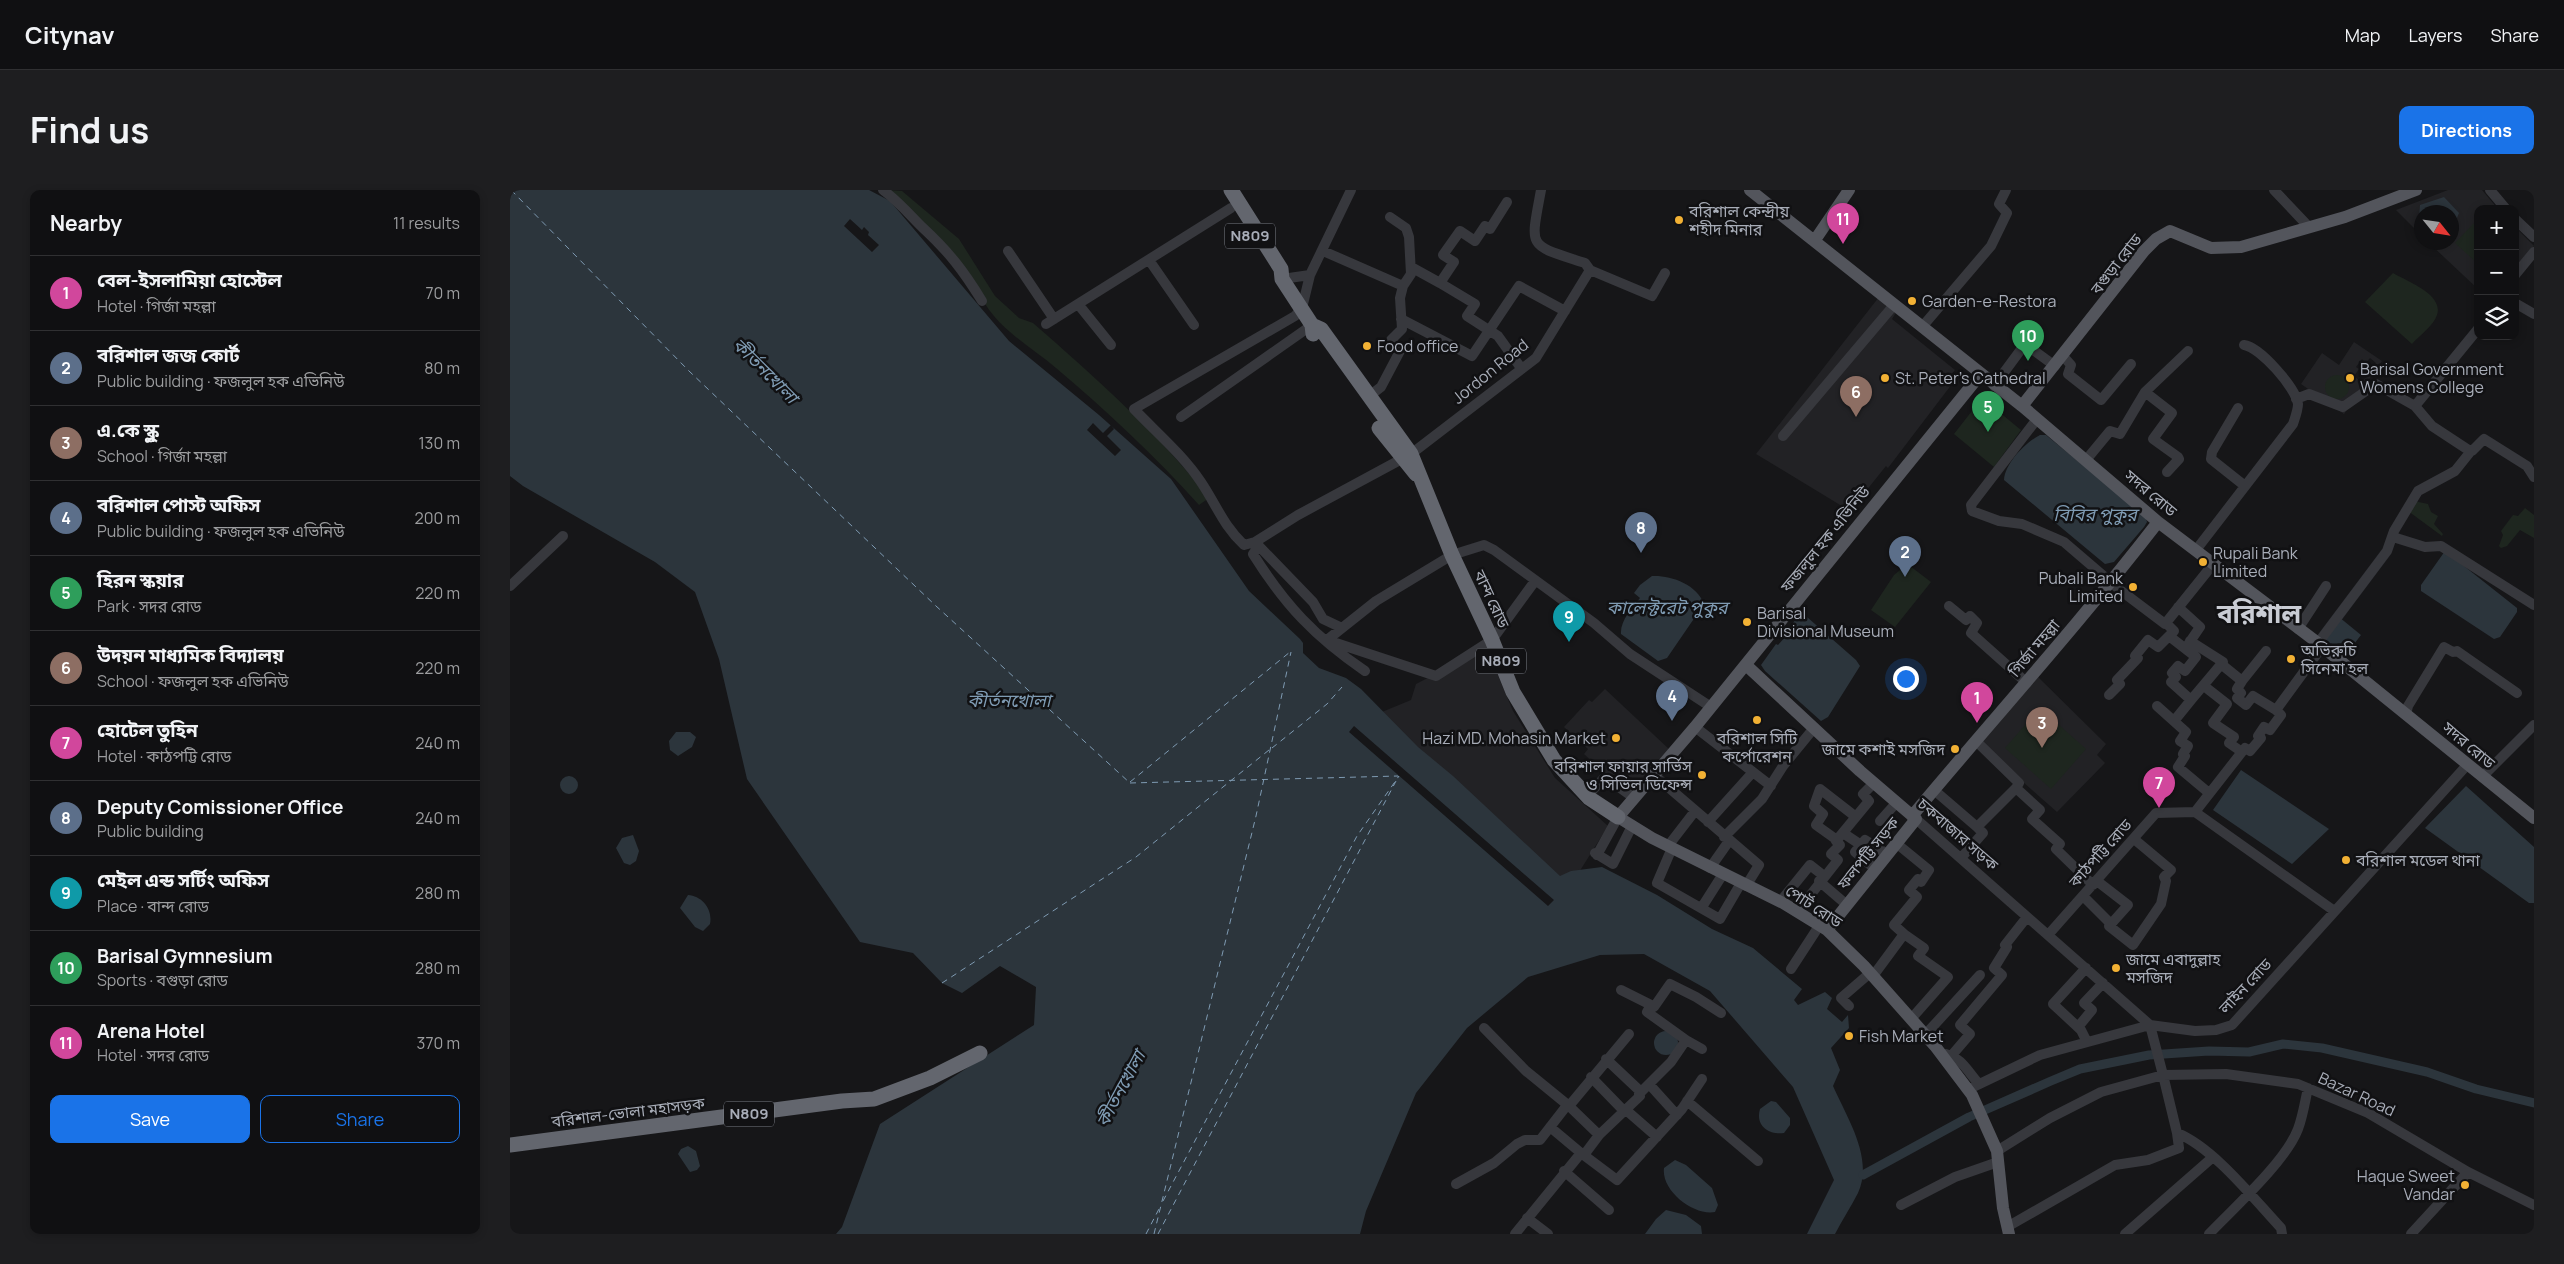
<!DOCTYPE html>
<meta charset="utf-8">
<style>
:root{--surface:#101012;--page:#1e1e20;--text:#f1f3f6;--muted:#9c9d9f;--line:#303032;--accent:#1a73e8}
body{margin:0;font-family:Manrope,"Noto Sans Bengali",sans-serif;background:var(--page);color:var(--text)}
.controls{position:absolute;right:15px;top:15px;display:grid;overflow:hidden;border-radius:10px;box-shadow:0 2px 8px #0003}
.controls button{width:45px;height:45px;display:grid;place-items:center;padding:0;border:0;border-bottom:1px solid var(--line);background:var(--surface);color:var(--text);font:25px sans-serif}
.compass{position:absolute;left:1904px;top:15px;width:45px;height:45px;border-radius:50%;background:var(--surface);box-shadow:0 2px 8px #0003;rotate:120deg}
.you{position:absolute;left:1395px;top:488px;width:18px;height:18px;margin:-12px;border:4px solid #fff;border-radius:50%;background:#1a73e8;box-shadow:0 0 0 8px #1a73e833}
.badge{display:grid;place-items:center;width:32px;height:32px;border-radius:50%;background:var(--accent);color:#fff;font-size:16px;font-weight:700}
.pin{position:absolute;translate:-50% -41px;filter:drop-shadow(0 1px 2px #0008)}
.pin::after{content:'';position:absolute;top:26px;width:18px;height:15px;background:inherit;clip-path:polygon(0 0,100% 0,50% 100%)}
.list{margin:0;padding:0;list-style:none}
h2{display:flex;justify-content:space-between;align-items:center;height:65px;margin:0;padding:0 20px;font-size:21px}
h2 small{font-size:16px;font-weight:400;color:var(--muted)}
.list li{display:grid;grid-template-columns:32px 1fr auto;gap:15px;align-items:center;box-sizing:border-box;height:75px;padding:0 20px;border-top:1px solid var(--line)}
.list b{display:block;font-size:19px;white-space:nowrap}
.list p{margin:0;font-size:16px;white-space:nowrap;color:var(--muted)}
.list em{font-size:16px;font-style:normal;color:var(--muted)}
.actions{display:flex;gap:10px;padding:15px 20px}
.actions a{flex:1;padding:11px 0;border:1px solid var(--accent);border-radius:10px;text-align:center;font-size:18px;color:var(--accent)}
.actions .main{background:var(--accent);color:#fff}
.icon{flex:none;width:28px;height:28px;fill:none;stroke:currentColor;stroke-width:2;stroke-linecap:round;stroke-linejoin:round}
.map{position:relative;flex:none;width:2024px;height:1044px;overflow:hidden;border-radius:10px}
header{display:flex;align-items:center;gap:30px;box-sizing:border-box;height:70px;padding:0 25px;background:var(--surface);border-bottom:1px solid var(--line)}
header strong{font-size:24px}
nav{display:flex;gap:28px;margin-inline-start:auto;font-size:18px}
.intro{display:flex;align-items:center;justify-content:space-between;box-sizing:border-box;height:120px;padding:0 30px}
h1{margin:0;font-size:35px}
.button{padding:12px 22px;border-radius:10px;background:var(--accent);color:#fff;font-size:18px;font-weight:700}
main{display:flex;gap:30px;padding:0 30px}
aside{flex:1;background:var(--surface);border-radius:10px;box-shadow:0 2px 8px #0003}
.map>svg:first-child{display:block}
.built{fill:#222225;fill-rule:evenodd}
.green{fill:#1e261f}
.water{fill:#2c353c}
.pier{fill:#161618}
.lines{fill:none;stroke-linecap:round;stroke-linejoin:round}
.canal{stroke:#2c353c;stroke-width:9}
.ferry{stroke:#7f9bb3;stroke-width:1;stroke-dasharray:6 5;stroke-linecap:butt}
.minor{stroke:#37383d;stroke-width:10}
.major{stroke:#53555c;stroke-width:12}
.highway{stroke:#63666e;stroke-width:15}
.poi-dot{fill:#f2b134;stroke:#111113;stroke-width:2}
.labels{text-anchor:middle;stroke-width:5;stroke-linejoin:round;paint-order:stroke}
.shield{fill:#111113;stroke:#7b7e86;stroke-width:1}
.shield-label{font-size:15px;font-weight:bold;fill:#a8adb8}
.poi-label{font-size:16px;fill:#a8adb8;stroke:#111113;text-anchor:start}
.street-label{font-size:16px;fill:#a8adb8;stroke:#111113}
.water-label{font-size:18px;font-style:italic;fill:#7f9bb3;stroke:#111113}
.town-label{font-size:26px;font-weight:bold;fill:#c9ccd4;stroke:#111113}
</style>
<header>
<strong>Citynav</strong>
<nav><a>Map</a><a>Layers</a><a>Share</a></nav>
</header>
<div class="intro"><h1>Find us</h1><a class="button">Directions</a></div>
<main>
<aside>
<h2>Nearby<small>11 results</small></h2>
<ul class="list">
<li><span class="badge" style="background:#d1479c">1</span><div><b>বেল-ইসলামিয়া হোস্টেল</b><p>Hotel · গির্জা মহল্লা</p></div><em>70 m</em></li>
<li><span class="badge" style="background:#5c6f8a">2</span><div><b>বরিশাল জজ কোর্ট</b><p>Public building · ফজলুল হক এভিনিউ</p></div><em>80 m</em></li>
<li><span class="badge" style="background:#8d6e63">3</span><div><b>এ.কে স্কুল</b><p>School · গির্জা মহল্লা</p></div><em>130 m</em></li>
<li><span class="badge" style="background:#5c6f8a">4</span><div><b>বরিশাল পোস্ট অফিস</b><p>Public building · ফজলুল হক এভিনিউ</p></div><em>200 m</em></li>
<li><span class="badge" style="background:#2e9e5b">5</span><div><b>হিরন স্কয়ার</b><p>Park · সদর রোড</p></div><em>220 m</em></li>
<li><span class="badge" style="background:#8d6e63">6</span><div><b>উদয়ন মাধ্যমিক বিদ্যালয়</b><p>School · ফজলুল হক এভিনিউ</p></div><em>220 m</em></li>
<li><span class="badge" style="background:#d1479c">7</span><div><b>হোটেল তুহিন</b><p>Hotel · কাঠপট্টি রোড</p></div><em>240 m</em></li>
<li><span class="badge" style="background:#5c6f8a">8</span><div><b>Deputy Comissioner Office</b><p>Public building</p></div><em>240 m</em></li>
<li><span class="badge" style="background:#0f9aa8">9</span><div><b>মেইল এন্ড সর্টিং অফিস</b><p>Place · বান্দ রোড</p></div><em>280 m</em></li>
<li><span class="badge" style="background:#2e9e5b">10</span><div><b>Barisal Gymnesium</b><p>Sports · বগুড়া রোড</p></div><em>280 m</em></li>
<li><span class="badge" style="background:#d1479c">11</span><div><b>Arena Hotel</b><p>Hotel · সদর রোড</p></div><em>370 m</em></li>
</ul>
<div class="actions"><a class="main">Save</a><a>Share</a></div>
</aside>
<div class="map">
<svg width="2024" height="1044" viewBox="0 0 2024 1044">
<rect width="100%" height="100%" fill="#161618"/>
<path class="built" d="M1938 0H1972L1988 19H1968V99L1919 53 1941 52V22H1911V45L1886 20Z
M2005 37 2024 56 2005 82Z
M1369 107 1387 121 1382 129 1445 180 1440 186 1445 190 1378 278 1376 276 1340 321 1246 264Z
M1844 152 1872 171 1834 224 1791 194 1812 163 1829 175ZM1860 168 1866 173 1862 178 1864 181 1851 192 1844 186 1849 179 1846 177 1852 169 1856 173Z
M977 455 979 464 1003 521 1045 588 1098 636 1061 695 838 536 901 510 906 494 947 473Z
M1527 486 1596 554 1587 565 1595 573 1547 622 1469 553Z
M1095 499 1160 560 1118 605 1074 564 1078 559 1054 537 1079 510 1082 512Z"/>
<path class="green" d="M376 0 392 1 449 49 485 106 509 128 523 133C586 188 647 242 699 308L689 315C645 266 596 220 546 178 519 155 479 134 468 98Z
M1966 31 1968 33V74L1945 53Z
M1883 83C1896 91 1934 104 1927 125 1924 135 1909 146 1902 154L1855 112Z
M1815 197a12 12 0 1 1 24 0a12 12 0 1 1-24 0Z
M1472 208 1511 240 1484 277 1444 244Z
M1904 311 1918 314 1921 322 1928 326 1924 334 1933 344 1932 346 1898 321Z
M2015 318 2024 325V348L2010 340 1997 356 1991 358 1989 356 1993 345 1991 341 2003 325 2008 326Z
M1395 376H1400L1421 392 1385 437 1361 420 1384 385Z
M1530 518 1576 559 1541 599 1495 558Z"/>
<path class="water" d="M0 0H359L380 11 499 151 589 225 661 289 739 401 790 449 793 453V463L809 478 836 488 851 499 908 557 943 586 1050 686 1061 681 1092 677 1147 705 1202 739 1243 758 1292 799 1284 810 1288 815 1315 802 1322 808 1317 819 1332 832 1338 825 1339 838 1321 858 1330 880 1323 896C1337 928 1364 968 1348 1003 1341 1017 1332 1030 1325 1044H1297L1324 990 1283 897 1200 801 1134 764 1090 765 1018 787 957 838 906 903 856 1021 850 1044H326L332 1037 370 934 524 835 526 797 490 776 452 803 432 793 403 763 350 752 237 589 209 469 185 402 145 372 13 296 0 286Z
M1934 7 1949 23 1947 28 1942 31 1941 22H1911V33L1909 27 1910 15Z
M1530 245H1536L1635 326 1637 332 1634 337 1604 372 1595 374 1494 290C1495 273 1516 252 1530 245Z
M1935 361 2007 418V422L1990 447 1984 449 1911 401V395Z
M1142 386C1160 385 1187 394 1194 414L1157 468 1148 471 1111 444C1110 431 1122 418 1130 408L1124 403 1130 395Z
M1290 425 1297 427 1346 470 1350 476 1318 527 1311 531 1255 481 1251 475 1266 454 1268 455 1276 446 1274 444 1276 442 1278 443 1283 437 1281 435Z
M1829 427 1851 445 1835 466 1813 449Z
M166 542H180L186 547 182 557 168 566 160 560 159 551Z
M1731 580 1819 639 1782 674 1703 620Z
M50 595a9 9 0 1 1 18 0a9 9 0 1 1-18 0Z
M1956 596 2024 657V713H2019L1915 638Z
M123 645 129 661 126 671 120 675 114 673 106 658 112 648Z
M178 705C192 706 203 719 200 734L193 741 185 737 170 718Z
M1144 853a12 12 0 1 1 24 0a12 12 0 1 1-24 0Z
M1261 911 1266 912 1280 928V935L1274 943C1259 945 1245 936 1250 919Z
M178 956 186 961 190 976 187 980 180 982 168 964 171 959Z
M1165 970 1176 975 1202 998 1208 1015 1205 1022C1184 1026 1151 1001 1154 978Z
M1156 1020 1176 1025 1191 1036 1192 1044H1135L1146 1029Z"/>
<path class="pier" d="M340 29 352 40 354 37 359 42 358 45 369 55 362 62 334 36Z
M583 233 593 243 601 235 604 239 597 246 611 260 605 266 577 240Z
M844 536 1044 710 1038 716 839 542Z"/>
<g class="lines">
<path class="canal" d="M1353 985 1459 927 1541 891 1570 879 1639 865 1699 861 1739 862 1773 854 1812 858 1917 882 1966 899 2024 913"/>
<path class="ferry" d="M1 0 179 181 426 416 620 593
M762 558 817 514 832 497
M620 592 780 462
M620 593 888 586
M432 793 626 667 759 560
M653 1011 847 646 889 586
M636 1044 650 1017
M644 1044 746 626 781 462
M648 1044 886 591"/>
<path class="minor" d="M373 0C388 11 399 24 412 37 439 62 453 80 472 111
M841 0 800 85 792 118 785 126 624 219C647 243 673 265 691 292 707 316 713 335 734 355L745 352 788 325 901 264 1026 168 1080 80 1075 73C1017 54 1020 60 1031 0
M1764 0 1798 36
M1980 0 1996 19
M2005 29 2024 47
M498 61 544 129
M813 61 893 96
M639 70 684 135
M901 77 930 93 944 72 933 65 950 41 965 51 975 36 980 39 997 12
M1080 80 1142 106 1155 83
M2005 85 2024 62
M772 89 800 85
M930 93 965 114 957 126 988 146 1011 178
M2005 113 2024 124
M568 114 601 155
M891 129 962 166 1009 96 1055 121
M536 134 721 18
M1412 137 1481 56 1497 23 1489 14 1496 0
M1553 166 1561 175 1558 184 1591 210 1621 174
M1484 196 1515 154 1545 176
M1635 202 1662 223 1643 249 1668 267 1669 269 1657 282
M858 207 871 197 890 161 881 150 892 139 890 108 893 96 901 84 899 47 896 38 880 27
M1786 209 1799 204 1833 217 1866 194 1905 216 1922 236 1960 261H1962L1974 249 2017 276 2024 287
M1905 216 1968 139
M1728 218 1702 262 1701 269 1735 296
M671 227 802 135
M1527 229 1461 315 1462 321 1489 331 1512 334 1554 352 1610 400 1655 434 1704 373
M1273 246 1384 115
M1576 270 1600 241 1610 244 1635 202 1678 161
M1883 347 1915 357 1931 356 2024 415
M745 352 803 412 813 429 832 438
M749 356 743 364C775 415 805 447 855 481
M1686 360 1783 234C1785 228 1788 220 1788 214 1786 198 1750 157 1734 155
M0 396 53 346
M1439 416 1456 430 1460 426 1467 433 1461 443 1517 493
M1668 417 1690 437 1677 456
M1788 439 1816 396
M1659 446 1686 467 1675 481 1668 476 1662 483 1666 487 1661 492 1681 510 1664 531
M817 450 866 411 942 365 974 355 984 360 1084 433 1120 464 1201 517
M817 450 926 486 982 450 1025 391
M1680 451 1713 472 1681 510
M1808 453 1877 361 1884 341 1908 301 1945 281 1961 261
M1711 474 1732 491 1756 461
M1732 491 1727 499 1731 503 1727 508 1736 515 1743 506 1766 520
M1694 496 1717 514 1703 533 1724 547 1719 553 1732 562
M1599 505 1610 494 1607 490 1628 468 1625 466 1638 450 1648 457 1664 441 1656 433
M1647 516 1676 542 1670 551 1678 556 1673 564 1675 566 1668 577 1699 603
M1896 525 1898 516 1934 457 1943 462 1947 461 2007 503
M1185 537 1261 596
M1467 552 1509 593 1506 598 1530 620 1522 629 1550 654 1546 659 1583 695
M1144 585 1249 675 1236 696
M1972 587 2024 535
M1424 600 1467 637
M1077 606 1095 587 1124 608
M1685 622 1823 720
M1406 629 1640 835 1653 885 1716 884 1788 894 1858 923 1958 982 2024 1015
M1370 631 1387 612
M1198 632 1243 582
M1333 643 1351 655
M1214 647 1252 609 1273 576 1304 538
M1327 650 1306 635 1313 624 1304 616 1310 599 1346 627
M1158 656 1185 621
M1162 658 1147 693 1210 729 1231 693
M1085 663 1103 674 1122 636
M1087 665 1108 627
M1451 668 1473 643 1467 637 1506 598
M1200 678 1219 651
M1365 679 1345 662 1355 650 1377 664
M1309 691 1337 715
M1573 706 1601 734 1618 715 1587 691
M1270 712 1300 675 1314 686
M1192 717 1213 684
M1287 722 1328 670 1321 664 1330 655 1326 651 1359 611 1353 604 1364 593
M1601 734 1599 736 1623 755 1651 714 1656 691 1654 687 1661 680 1624 649
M1394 744 1414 758 1408 766 1438 787 1401 829
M1538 745 1646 623 1685 622 1735 558 1740 561 1751 548 1748 546 1754 537 1760 540 1771 525 1766 520 1812 457
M1576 778 1543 814 1571 840 1577 852
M1281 779 1309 736
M1363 786 1394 744 1384 735 1407 707 1399 700 1408 689 1411 692 1419 680 1386 653
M1111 800 1141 815
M1339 816 1331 808 1360 783
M1568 837 1582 820 1574 813 1593 793
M974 838 1016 881 1059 916 1119 844
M1415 845 1470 785
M1176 850 1137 822 1141 815 1144 817 1160 794 1186 807 1211 823
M1436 864C1452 868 1458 882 1469 894
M1442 865 1460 844 1450 835 1492 785 1484 778 1497 757 1495 755 1517 727
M1096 869 1131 902
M1081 887 1115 922
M1139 894 1167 925
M1459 899 1530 865 1640 835 1685 841 1706 840 1722 835 1958 574
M1177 911 1248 971
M1059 916 1089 945 1074 965
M1116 920 1147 947
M1040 937 1071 963
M1089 945 1130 906 1129 904 1161 872 1176 850 1192 859
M1487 961 1540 928 1591 902 1653 885 1667 943C1704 958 1743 1008 1771 1038L1772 1044
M1054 981 1099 1020
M946 994 984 973 1007 954 1015 950H1030L1058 914
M1391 1015 1445 987 1488 972
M1017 1028 1038 1044
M1497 1037 1605 975 1638 970 1669 958 1667 943
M1005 1044 1071 963 1107 990 1172 919 1192 889
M1615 1044 1703 967
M1699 1044C1724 1018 1776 971 1788 939 1793 926 1795 911 1798 898
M1901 1044 1958 982"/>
<path class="major" d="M1240 0 1512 216 1648 332 1808 453 2024 628
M1305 50 1339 0
M1470 185 1185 537 1108 627 1142 648 1273 713 1317 740 1354 776 1425 856 1462 905 1487 961 1493 1018 1499 1044
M1512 216 1634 61 1646 49 1660 41 1701 58 1731 57 1835 27 1906 0
M1236 475 1350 581 1406 629 1317 740
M1402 626C1484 528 1570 433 1648 332"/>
<path class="highway" d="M721 0 771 79 772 89 802 135 803 144
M802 135 811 139 901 264 942 365 982 450 1003 502 1044 570 1079 608 1108 627
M869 238 906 284
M0 955 332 911 364 909 420 888 470 863"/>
</g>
<g class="poi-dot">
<circle cx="1169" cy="30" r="5"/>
<circle cx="1402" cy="111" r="5"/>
<circle cx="857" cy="156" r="5"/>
<circle cx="1375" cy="188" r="5"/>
<circle cx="1840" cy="188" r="5"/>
<circle cx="1693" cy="372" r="5"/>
<circle cx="1623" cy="397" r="5"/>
<circle cx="1237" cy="432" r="5"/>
<circle cx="1781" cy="469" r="5"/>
<circle cx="1247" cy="530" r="5"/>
<circle cx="1106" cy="548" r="5"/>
<circle cx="1445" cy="559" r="5"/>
<circle cx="1192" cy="585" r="5"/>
<circle cx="1836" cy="670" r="5"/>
<circle cx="1606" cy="778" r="5"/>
<circle cx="1339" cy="846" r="5"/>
<circle cx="1955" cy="995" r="5"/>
</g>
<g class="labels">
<g class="shield">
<rect x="715" y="33.5" width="50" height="25" rx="4"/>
<rect x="966" y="458.5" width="50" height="25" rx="4"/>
<rect x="214" y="911.5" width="50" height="25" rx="4"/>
</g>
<g class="shield-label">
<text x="740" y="51">N809</text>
<text x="991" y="476">N809</text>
<text x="239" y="929">N809</text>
</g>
<g class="poi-label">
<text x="1179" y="27">বরিশাল কেন্দ্রীয়<tspan x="1179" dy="18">শহীদ মিনার</tspan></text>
<text x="1412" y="117">Garden-e-Restora</text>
<text x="867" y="162">Food office</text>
<text x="1850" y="185">Barisal Government<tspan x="1850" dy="18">Womens College</tspan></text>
<text x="1385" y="194">St. Peter’s Cathedral</text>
<text x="1703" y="369">Rupali Bank<tspan x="1703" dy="18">Limited</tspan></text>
<text x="1613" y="394" text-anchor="end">Pubali Bank<tspan x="1613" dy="18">Limited</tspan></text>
<text x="1247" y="429">Barisal<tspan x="1247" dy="18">Divisional Museum</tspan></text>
<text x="1791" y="466">অভিরুচি<tspan x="1791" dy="18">সিনেমা হল</tspan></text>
<text x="1096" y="554" text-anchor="end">Hazi MD. Mohasin Market</text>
<text x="1247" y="554" text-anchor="middle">বরিশাল সিটি<tspan x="1247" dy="18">কর্পোরেশন</tspan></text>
<text x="1435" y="565" text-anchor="end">জামে কশাই মসজিদ</text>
<text x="1182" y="582" text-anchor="end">বরিশাল ফায়ার সার্ভিস<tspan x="1182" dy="18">ও সিভিল ডিফেন্স</tspan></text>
<text x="1846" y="676">বরিশাল মডেল থানা</text>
<text x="1616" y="775">জামে এবাদুল্লাহ<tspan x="1616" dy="18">মসজিদ</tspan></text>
<text x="1349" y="852">Fish Market</text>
<text x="1945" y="992" text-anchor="end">Haque Sweet<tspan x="1945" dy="18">Vandar</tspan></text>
</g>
<g class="street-label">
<text transform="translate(1606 74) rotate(-52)" y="6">বগুড়া রোড</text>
<text transform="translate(980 181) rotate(-39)" y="6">Jordon Road</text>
<text transform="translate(1641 303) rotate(40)" y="6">সদর রোড</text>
<text transform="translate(1315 349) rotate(-51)" y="6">ফজলুল হক এভিনিউ</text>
<text transform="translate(982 409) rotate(65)" y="6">বান্দ রোড</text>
<text transform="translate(1524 458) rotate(-50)" y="6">গির্জা মহল্লা</text>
<text transform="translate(1959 555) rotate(40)" y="6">সদর রোড</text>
<text transform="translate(1448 644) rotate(41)" y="6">চকবাজার সড়ক</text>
<text transform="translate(1358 663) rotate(-51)" y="6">ফলপট্টি সড়ক</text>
<text transform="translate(1590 663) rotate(-48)" y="6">কাঠপট্টি রোড</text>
<text transform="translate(1304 716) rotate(33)" y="6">পোর্ট রোড</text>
<text transform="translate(1735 796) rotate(-47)" y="6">লাইন রোড</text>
<text transform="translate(1847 904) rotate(25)" y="6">Bazar Road</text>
<text transform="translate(118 922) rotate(-7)" y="6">বরিশাল-ভোলা মহাসড়ক</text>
</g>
<g class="water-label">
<text transform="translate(255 181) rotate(45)" y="6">কীর্তনখোলা</text>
<text x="1585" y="331">বিবির পুকুর</text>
<text x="1157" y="424">কালেক্টরেট পুকুর</text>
<text x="499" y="517">কীর্তনখোলা</text>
<text transform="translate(611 899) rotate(-62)" y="6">কীর্তনখোলা</text>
</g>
<g class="town-label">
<text x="1749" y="433">বরিশাল</text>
</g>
</g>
</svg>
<div class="controls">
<button>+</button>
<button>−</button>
<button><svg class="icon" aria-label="layers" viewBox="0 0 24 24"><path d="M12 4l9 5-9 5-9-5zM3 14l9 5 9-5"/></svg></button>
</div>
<svg class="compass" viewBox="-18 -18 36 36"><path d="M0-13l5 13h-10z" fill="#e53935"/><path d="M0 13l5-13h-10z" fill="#9c9d9f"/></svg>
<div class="you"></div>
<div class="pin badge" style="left:1467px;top:533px;background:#d1479c">1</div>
<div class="pin badge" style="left:1395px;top:387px;background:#5c6f8a">2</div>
<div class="pin badge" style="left:1532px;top:558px;background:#8d6e63">3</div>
<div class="pin badge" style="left:1162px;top:531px;background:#5c6f8a">4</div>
<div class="pin badge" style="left:1478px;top:242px;background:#2e9e5b">5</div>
<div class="pin badge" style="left:1346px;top:227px;background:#8d6e63">6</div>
<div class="pin badge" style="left:1649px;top:618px;background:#d1479c">7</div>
<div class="pin badge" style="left:1131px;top:363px;background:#5c6f8a">8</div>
<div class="pin badge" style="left:1059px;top:452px;background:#0f9aa8">9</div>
<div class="pin badge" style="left:1518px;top:171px;background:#2e9e5b">10</div>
<div class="pin badge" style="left:1333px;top:54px;background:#d1479c">11</div>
</div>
</main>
